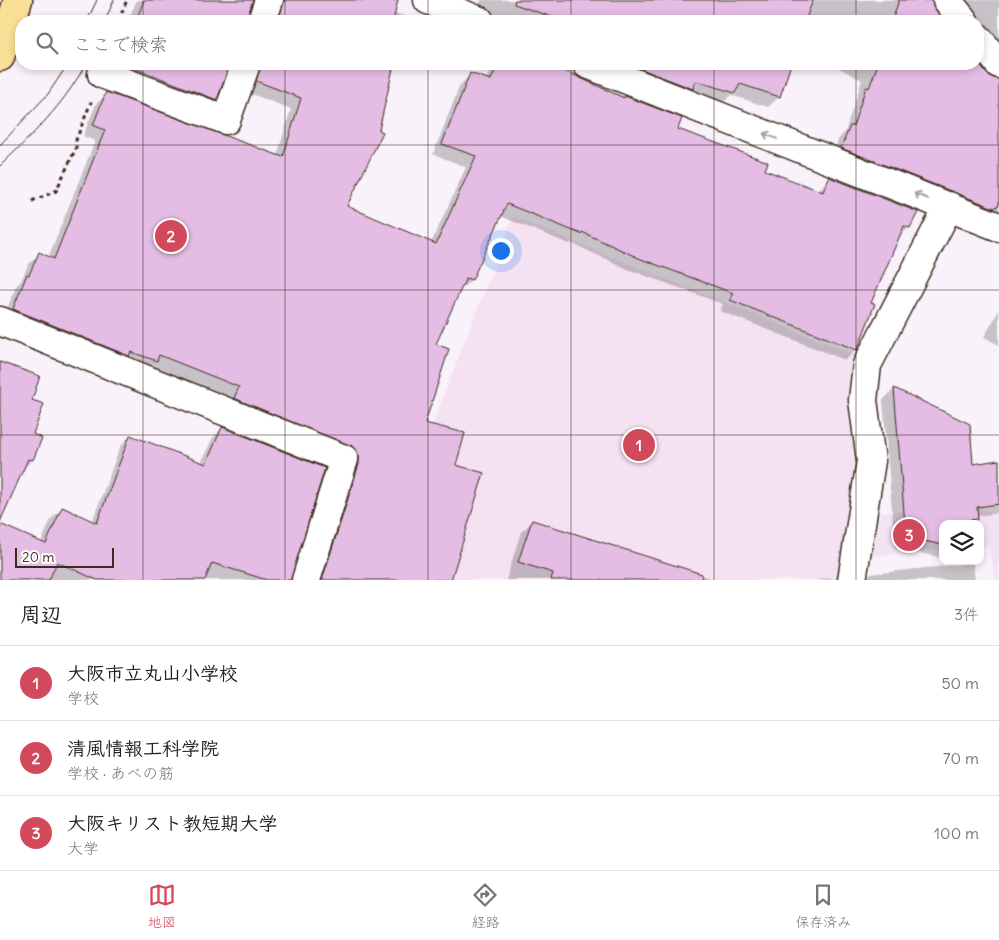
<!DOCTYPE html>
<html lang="ja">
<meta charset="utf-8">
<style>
:root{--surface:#fff;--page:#f6f6f6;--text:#202124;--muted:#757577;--line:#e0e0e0;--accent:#d1495b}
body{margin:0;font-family:Delius,"Klee One",sans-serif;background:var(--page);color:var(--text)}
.controls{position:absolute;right:15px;bottom:15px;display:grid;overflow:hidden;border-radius:10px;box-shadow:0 2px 8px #0003}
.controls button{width:45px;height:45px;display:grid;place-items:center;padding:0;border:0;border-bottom:1px solid var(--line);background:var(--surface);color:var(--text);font:25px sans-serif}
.scale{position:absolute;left:15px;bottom:12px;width:99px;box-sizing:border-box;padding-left:5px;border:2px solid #3b2a1e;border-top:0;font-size:14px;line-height:18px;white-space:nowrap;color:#3b2a1e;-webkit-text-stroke:4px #fff;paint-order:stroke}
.you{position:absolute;left:500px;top:250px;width:18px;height:18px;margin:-12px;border:4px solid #fff;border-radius:50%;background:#1a73e8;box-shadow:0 0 0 8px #1a73e833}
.badge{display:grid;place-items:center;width:32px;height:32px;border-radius:50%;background:var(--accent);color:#fff;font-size:16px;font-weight:700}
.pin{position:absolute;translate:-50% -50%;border:2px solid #fff;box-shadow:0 1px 5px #0006}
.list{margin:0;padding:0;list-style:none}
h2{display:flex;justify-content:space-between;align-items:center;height:65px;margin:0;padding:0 20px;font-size:21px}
h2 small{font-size:16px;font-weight:400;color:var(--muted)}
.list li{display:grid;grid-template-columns:32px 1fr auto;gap:15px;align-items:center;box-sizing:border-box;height:75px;padding:0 20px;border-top:1px solid var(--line)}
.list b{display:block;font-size:19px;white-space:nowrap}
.list p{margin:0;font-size:16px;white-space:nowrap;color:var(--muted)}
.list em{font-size:16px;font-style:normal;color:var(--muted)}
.icon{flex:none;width:28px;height:28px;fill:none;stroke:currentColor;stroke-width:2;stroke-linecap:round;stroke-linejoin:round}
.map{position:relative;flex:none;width:999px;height:580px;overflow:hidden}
.search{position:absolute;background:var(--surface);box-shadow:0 2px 8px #0003;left:15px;right:15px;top:15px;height:55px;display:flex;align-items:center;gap:12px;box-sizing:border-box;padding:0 18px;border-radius:20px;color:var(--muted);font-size:19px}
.sheet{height:290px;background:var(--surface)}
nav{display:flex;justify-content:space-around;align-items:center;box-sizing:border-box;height:70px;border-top:1px solid var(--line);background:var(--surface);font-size:14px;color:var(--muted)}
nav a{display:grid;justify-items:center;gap:2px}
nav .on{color:var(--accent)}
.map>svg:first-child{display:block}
.built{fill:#f4e2f3}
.shadow{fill:#0003}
.building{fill:#e5bde4;stroke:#3b2a1e}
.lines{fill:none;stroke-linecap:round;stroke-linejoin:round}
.street-casing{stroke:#3b2a1e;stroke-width:31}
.primary-casing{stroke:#3b2a1e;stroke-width:31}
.path{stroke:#3b2a1e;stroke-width:3;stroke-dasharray:4 4;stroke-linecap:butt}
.street{stroke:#fff;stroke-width:28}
.primary{stroke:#fadf96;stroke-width:28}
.tram{stroke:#3b2a1e;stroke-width:1}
.oneway{stroke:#a79f9a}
.grid{fill:none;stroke:#3b2a1e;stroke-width:1;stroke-opacity:0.55}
</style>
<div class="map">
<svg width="999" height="580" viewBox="0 0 999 580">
<rect width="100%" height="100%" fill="#faf2fa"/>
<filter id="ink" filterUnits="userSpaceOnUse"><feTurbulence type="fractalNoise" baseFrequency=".02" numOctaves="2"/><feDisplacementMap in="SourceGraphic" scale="10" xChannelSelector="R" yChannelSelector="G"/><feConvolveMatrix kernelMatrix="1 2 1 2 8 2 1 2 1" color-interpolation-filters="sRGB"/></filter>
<g filter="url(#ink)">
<path class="built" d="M513 217 855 355 850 395 856 495 839 580H377L395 520Z
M975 507 999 515V580H996L988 546H980V524H943V550L871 556 881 512Z"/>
<path class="shadow" d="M137 0H252L246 21H130L128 20Z
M269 0H387L393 13 404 16 403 21H271Z
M481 0H931L934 10 943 21H489L475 16Z
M947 0H999V63L978 38V21H965Z
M117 64H230L216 99 205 110 113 76Z
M246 64H393L377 130 345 206 431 243 466 167 433 154 460 85 471 74 486 80 493 64H571L573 74 580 79 680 119 676 130 763 171 817 192 829 178 916 212 909 228 898 238 870 303 874 305 856 350 845 360 720 311 723 304 630 270 571 243 569 244 500 216 471 280 460 290 434 345 424 424 455 466 450 580H316L349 475 225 409 229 398 150 366 145 372 3 320 16 286 21 281 28 265 39 254 48 258 95 141 83 136 96 104 107 94 277 156 291 109 246 92Z
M592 64H790L779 97 768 107 731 95 723 103Z
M831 64H977L986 75 999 80V216L996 211 982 218 831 158 839 138 845 132 862 80Z
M999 310V345L984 337Z
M0 363 30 401 32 460 22 470 0 519Z
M894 389 969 425 972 465 999 462V513L976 516 971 524H943V558L895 548 883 400Z
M222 428 290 580H0V526L41 543 51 519 62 509 92 522 120 447 130 436 201 463 212 439Z
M532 522 716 580H506L521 532Z
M973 563 975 580H864L870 574Z
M832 578 831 580H814Z"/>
<path class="building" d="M144 0H253L247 21H136Z
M284 0H398L393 21H278Z
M515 0H813L805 21H564L514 4Z
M899 0H932L939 15 931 21H892Z
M124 64H230L217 100Z
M261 64H394L379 130 383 132 347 206 436 244 476 156 442 144 470 73 491 80 498 64H550L624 98 625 96 682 118 678 129 768 162 765 170 823 192 829 177 918 212 910 228 904 226 871 303 875 304 857 350 730 300 733 293 641 259 582 232 581 234 507 204 472 280 466 278 436 344 449 349 425 423 465 433 456 465 484 473 451 580H322L359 464V456L356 449 234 398 239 387 159 355 157 361 131 352 129 356 13 309 27 274 29 275 39 252 54 259 105 130 93 125 106 92 283 157 301 98 256 81Z
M638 64H791L780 97 740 84 735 93 696 81 693 89 636 67Z
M878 64H979L987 74 999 79V205L994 208 841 148 850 126H853L866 87 869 88Z
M0 362 40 376 32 400 44 404 33 434 42 438 33 460 28 459 0 522Z
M894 388 970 424 973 464 999 460V504L977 507 978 519 969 520V524H943V545L906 537Z
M222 427 325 468 291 580H267L212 563 205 580H97L57 562 49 580H0V524L46 544 62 507 97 523 130 435 206 464Z
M532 520 702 574 701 580H551L553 573 518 562Z"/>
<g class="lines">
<defs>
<path id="street" d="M428 0 480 21
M947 0 964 21
M262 21 269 0
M978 38 999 64
M587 64 999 227
M102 74 226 120 246 64
M0 321 344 459 306 580
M852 580 871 461 863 400 867 365 949 206"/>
<path id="primary" d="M0 57 18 0"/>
</defs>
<use href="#street" class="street-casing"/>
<use href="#primary" class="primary-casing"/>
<path class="path" d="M122 21V12L127 0
M32 201 56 191 76 148V140L91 102"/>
<use href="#street" class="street"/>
<use href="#primary" class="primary"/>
<path class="tram" d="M87 21 97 0
M105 21 114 0
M0 145 48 94 68 64
M0 166C36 131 61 108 86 64"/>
</g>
<defs><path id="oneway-shaft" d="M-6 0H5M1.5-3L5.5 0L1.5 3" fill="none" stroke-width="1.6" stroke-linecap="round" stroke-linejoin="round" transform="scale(1.25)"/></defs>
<g class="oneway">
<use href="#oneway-shaft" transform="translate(770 136) rotate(-158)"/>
<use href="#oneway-shaft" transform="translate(921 196) rotate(-158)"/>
</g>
</g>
<path class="grid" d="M143 0V21M285 0V21M428 0V21M571 0V21M714 0V21M856 0V21M143 64V580M285 64V580M428 64V580M571 64V580M714 64V580M856 64V580M0 145H999M0 290H999M0 435H999"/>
</svg>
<div class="controls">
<button><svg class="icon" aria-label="layers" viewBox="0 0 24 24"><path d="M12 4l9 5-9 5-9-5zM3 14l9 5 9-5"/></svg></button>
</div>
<div class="scale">20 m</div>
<div class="you"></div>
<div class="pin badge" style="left:639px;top:445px">1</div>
<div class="pin badge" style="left:171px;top:236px">2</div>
<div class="pin badge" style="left:909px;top:535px">3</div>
<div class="search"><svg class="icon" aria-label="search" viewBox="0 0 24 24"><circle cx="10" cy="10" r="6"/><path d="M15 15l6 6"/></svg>ここで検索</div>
</div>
<section class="sheet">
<h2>周辺<small>3件</small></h2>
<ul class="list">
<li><span class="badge">1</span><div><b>大阪市立丸山小学校</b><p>学校</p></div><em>50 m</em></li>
<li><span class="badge">2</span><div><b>清風情報工科学院</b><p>学校 · あべの筋</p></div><em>70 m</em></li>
<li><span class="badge">3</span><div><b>大阪キリスト教短期大学</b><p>大学</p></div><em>100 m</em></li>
</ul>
</section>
<nav>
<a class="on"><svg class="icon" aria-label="map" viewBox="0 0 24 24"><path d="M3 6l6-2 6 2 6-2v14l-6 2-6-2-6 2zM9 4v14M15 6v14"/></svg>地図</a>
<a><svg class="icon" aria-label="directions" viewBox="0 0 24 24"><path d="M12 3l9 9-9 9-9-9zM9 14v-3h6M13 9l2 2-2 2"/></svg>経路</a>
<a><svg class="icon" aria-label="saved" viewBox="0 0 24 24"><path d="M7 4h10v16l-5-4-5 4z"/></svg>保存済み</a>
</nav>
